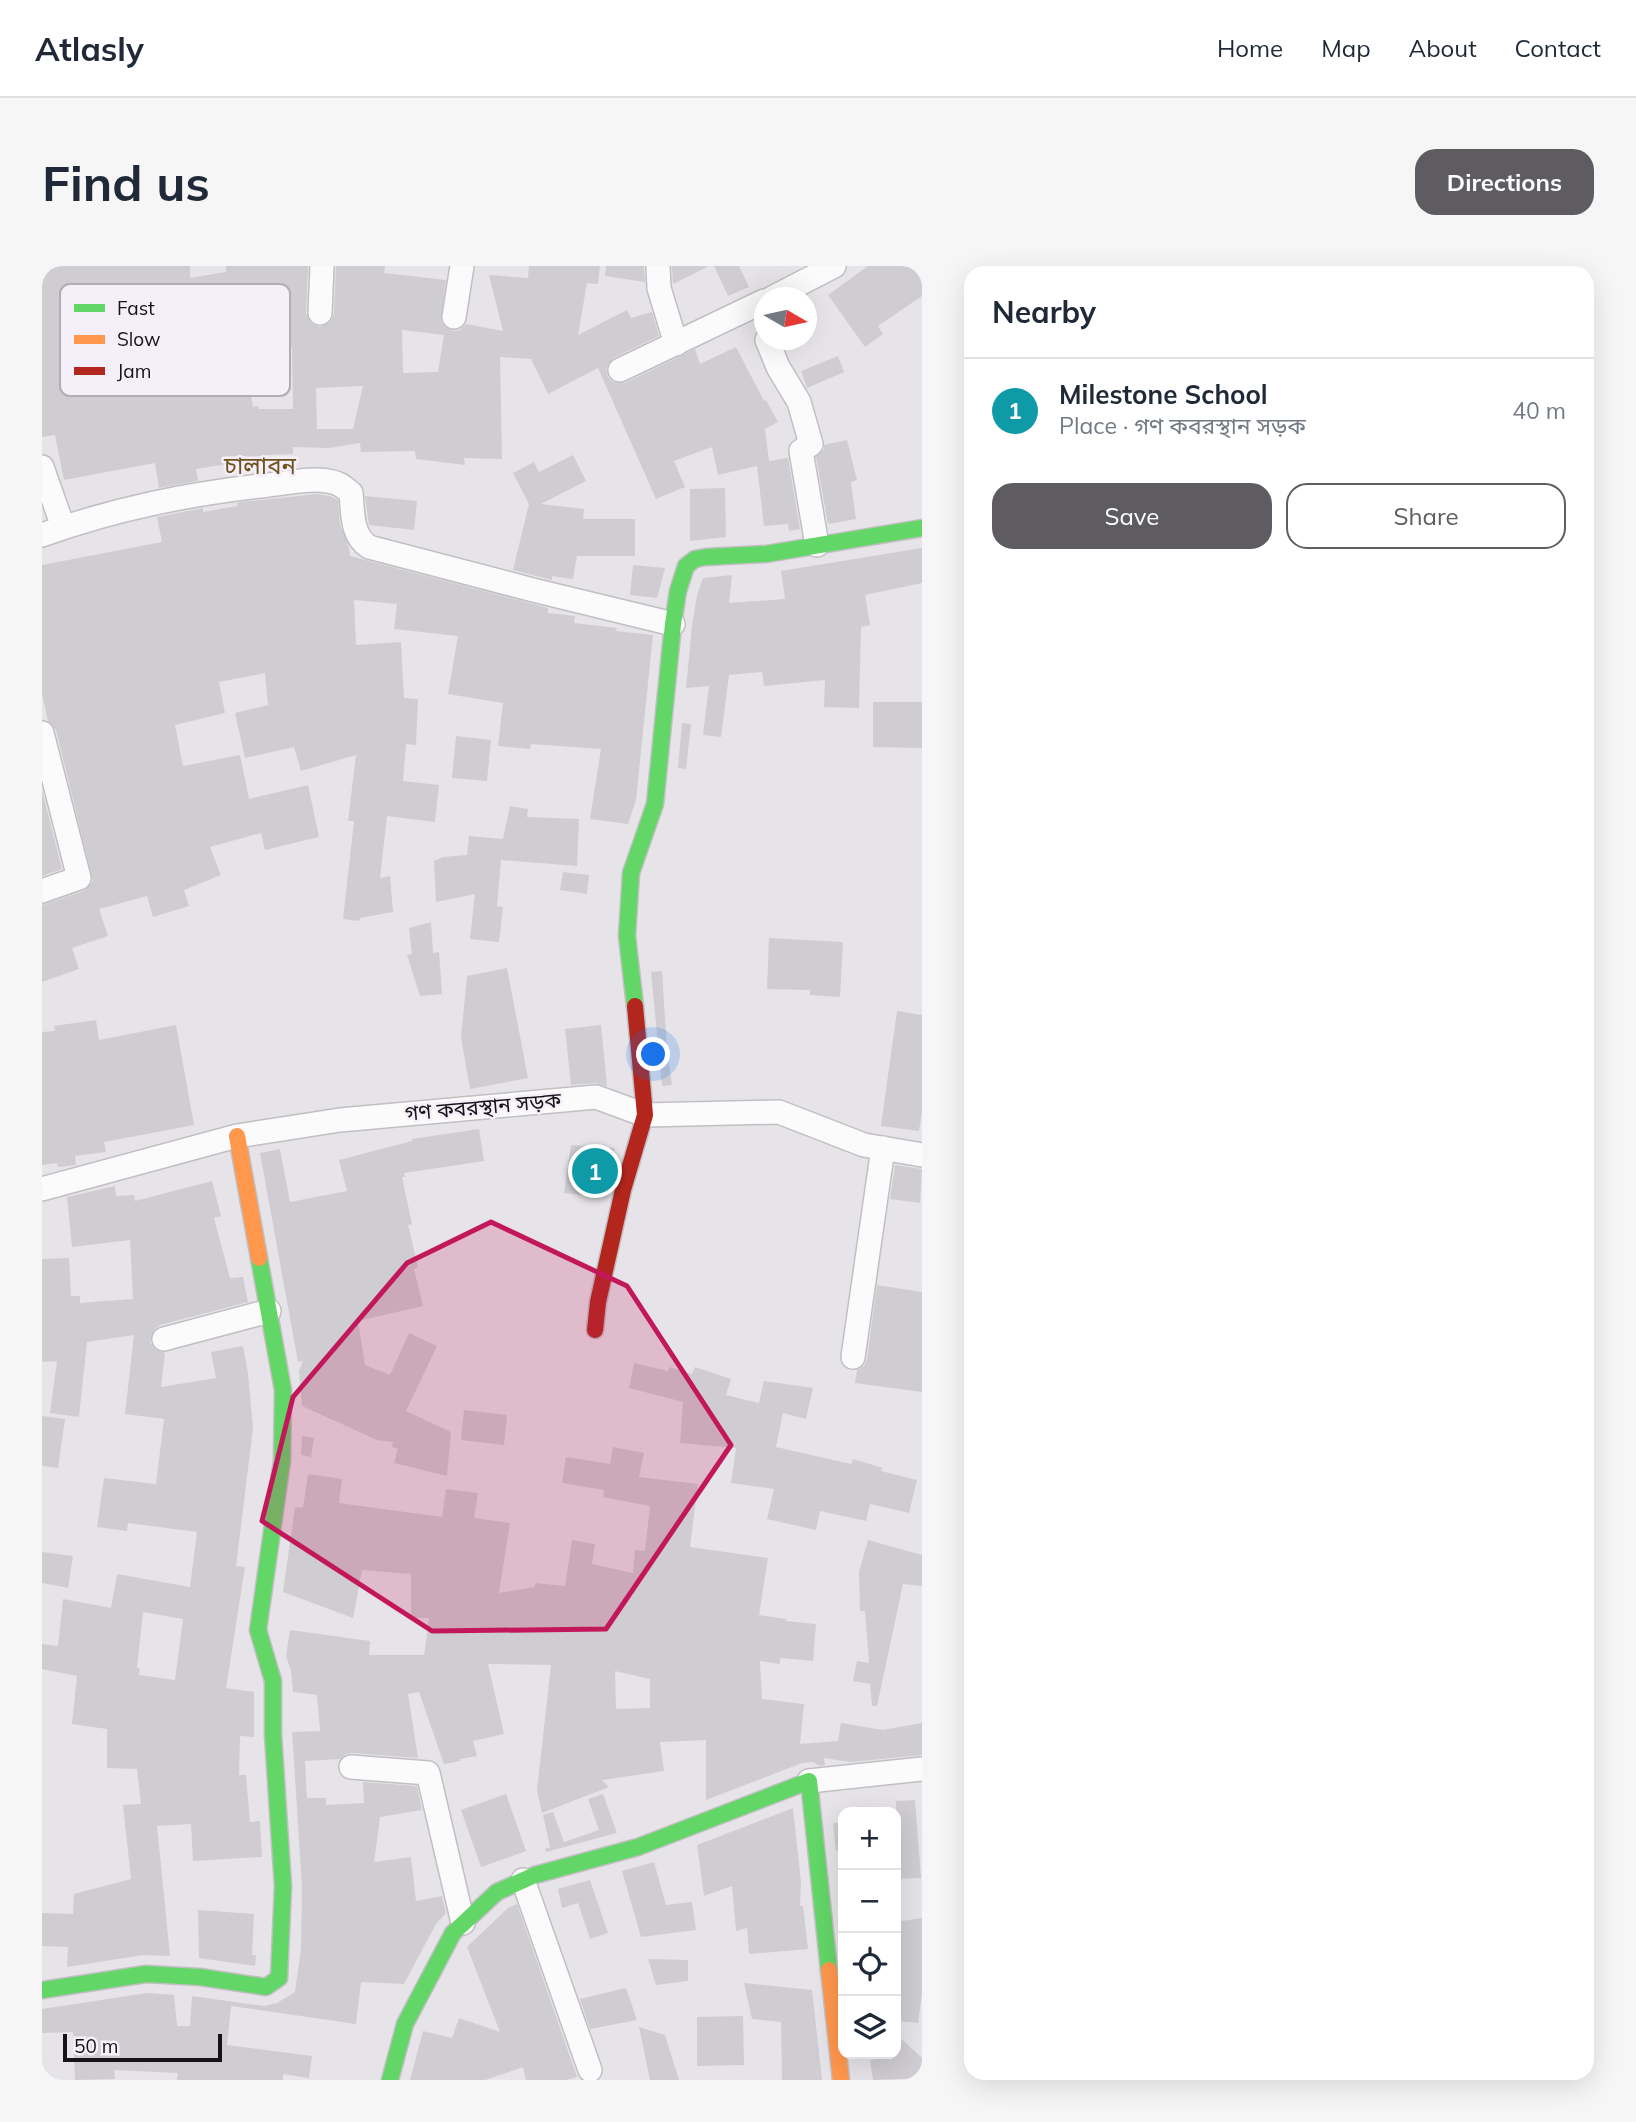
<!DOCTYPE html>
<meta charset="utf-8">
<style>
:root{--surface:#fff;--page:#f6f6f7;--text:#1f2937;--muted:#747a83;--line:#e0e1e3;--accent:#5e5c60}
body{margin:0;font-family:Mulish,"Noto Sans Bengali",sans-serif;background:var(--page);color:var(--text)}
.controls{position:absolute;right:21px;bottom:21px;display:grid;overflow:hidden;border-radius:14px;box-shadow:0 7px 28px #0002}
.controls button{width:63px;height:63px;display:grid;place-items:center;padding:0;border:0;border-bottom:2px solid var(--line);background:var(--surface);color:var(--text);font:35px sans-serif}
.compass{position:absolute;left:712px;top:21px;width:63px;height:63px;border-radius:50%;background:var(--surface);box-shadow:0 7px 28px #0002;rotate:99deg}
.scale{position:absolute;left:21px;bottom:18px;width:159px;box-sizing:border-box;padding-left:7px;border:4px solid #151317;border-top:0;font-size:19px;line-height:24px;white-space:nowrap;color:#151317;-webkit-text-stroke:5px #f5eff9;paint-order:stroke}
.you{position:absolute;left:612px;top:789px;width:24px;height:24px;margin:-18px;border:5px solid #fff;border-radius:50%;background:#1a73e8;box-shadow:0 0 0 10px #1a73e833}
.badge{display:grid;place-items:center;width:46px;height:46px;border-radius:50%;background:var(--accent);color:#fff;font-size:23px;font-weight:700}
.pin{position:absolute;translate:-50% -50%;border:4px solid #fff;box-shadow:0 2px 7px #0006}
.list{margin:0;padding:0;list-style:none}
h2{display:flex;justify-content:space-between;align-items:center;height:91px;margin:0;padding:0 28px;font-size:30px}
h2 small{font-size:23px;font-weight:400;color:var(--muted)}
.list li{display:grid;grid-template-columns:46px 1fr auto;gap:21px;align-items:center;box-sizing:border-box;height:105px;padding:0 28px;border-top:2px solid var(--line)}
.list b{display:block;font-size:26px;white-space:nowrap}
.list p{margin:0;font-size:23px;white-space:nowrap;color:var(--muted)}
.list em{font-size:23px;font-style:normal;color:var(--muted)}
.actions{display:flex;gap:14px;padding:21px 28px}
.actions a{flex:1;padding:16px 0;border:2px solid var(--accent);border-radius:21px;text-align:center;font-size:24px;color:var(--accent)}
.actions .main{background:var(--accent);color:#fff}
.icon{flex:none;width:38px;height:38px;fill:none;stroke:currentColor;stroke-width:2;stroke-linecap:round;stroke-linejoin:round}
.map{position:relative;flex:none;width:880px;height:1814px;overflow:hidden;border-radius:21px}
header{display:flex;align-items:center;gap:42px;box-sizing:border-box;height:98px;padding:0 35px;background:var(--surface);border-bottom:2px solid var(--line)}
header strong{font-size:33px}
nav{display:flex;gap:38px;margin-inline-start:auto;font-size:24px}
.intro{display:flex;align-items:center;justify-content:space-between;box-sizing:border-box;height:168px;padding:0 42px}
h1{margin:0;font-size:49px}
.button{padding:18px 32px;border-radius:21px;background:var(--accent);color:#fff;font-size:24px;font-weight:700}
main{display:flex;gap:42px;padding:0 42px}
aside{flex:1;background:var(--surface);border-radius:21px;box-shadow:0 7px 28px #0002}
.map>svg:first-child{display:block}
.building{fill:#cfcdd1;fill-rule:evenodd}
.lines{fill:none;stroke-linecap:round;stroke-linejoin:round}
.street-casing{stroke:#c1bfc2;stroke-width:26}
.fast-casing{stroke:#c1bfc2;stroke-width:19}
.slow-casing{stroke:#c1bfc2;stroke-width:19}
.jam-casing{stroke:#c1bfc2;stroke-width:19}
.street{stroke:#fbfbfc;stroke-width:23}
.fast{stroke:#63d668;stroke-width:16}
.slow{stroke:#ff974d;stroke-width:16}
.jam{stroke:#b3261e;stroke-width:16}
.marked{fill:#c2185b;fill-opacity:0.2;stroke:#c2185b;stroke-width:5;stroke-linejoin:round}
.labels{text-anchor:middle;stroke-width:5;stroke-linejoin:round;paint-order:stroke}
.street-label{font-size:21px;fill:#151317;stroke:#f5eff9}
.quarter-label{font-size:24px;fill:#6d531b;stroke:#f5eff9}
.key{fill:#f5eff9;stroke:#b2adb5;stroke-width:2}
.key-label{font-size:19px;fill:#151317}
</style>
<header>
<strong>Atlasly</strong>
<nav><a>Home</a><a>Map</a><a>About</a><a>Contact</a></nav>
</header>
<div class="intro"><h1>Find us</h1><a class="button">Directions</a></div>
<main>
<div class="map">
<svg width="880" height="1814" viewBox="0 0 880 1814">
<rect width="100%" height="100%" fill="#e7e4e9"/>
<path class="building" d="M0 0H148V12L184 6V0H266L264 47 270 58 278 61 289 55 292 48 294 0H343L342 7 404 14 399 55 403 61 411 65 418 64 424 58 461 65 447 9 486 12 487 0H558L556 18 545 17 536 69 585 44 589 52 610 46 617 70 571 92 564 102 566 111 571 116 583 117 653 83 658 98 694 81 722 135 724 134 736 156 723 163 727 195 746 192 758 263 747 265 746 258 722 260 715 200 676 209 670 181 632 195 643 221 614 233 556 102 506 128 489 93 458 91 460 193 422 192 423 199 374 193 373 185 319 186 318 177 287 182 251 181V188L224 189V192L154 203 156 215 117 222 113 197 22 214 13 169 0 171ZM360 64 402 69 396 106 361 107ZM250 81 251 143H217L216 140 211 141 203 95 209 94 207 83ZM321 120 311 163H275L274 122Z
M564 0H602L603 16 563 10Z
M630 0H667L631 18Z
M672 0H697L707 21 686 30Z
M826 0H870L880 14V30L836 60 841 68 823 81 786 29Z
M796 90 802 106 765 122 759 105Z
M805 174 815 214 809 216 814 253 786 258 774 191 782 183V179Z
M531 189 544 215 499 238 542 243 541 253H593V290H535L531 313 510 310V314L471 304 487 238 471 207 492 196 497 206Z
M683 222 684 271 648 275V223Z
M275 228 288 230 296 234 298 259 307 281 308 290 506 342V347L533 350 532 357 575 362 574 365 611 369 594 534 586 558 548 553 559 483 489 478 488 483 456 480 461 437 406 428 416 370 352 363 355 338 312 334 314 379 359 376 362 432 376 433 374 479 364 478 361 515 397 519 393 556 345 550 338 612 348 610 351 646 318 652 317 655 301 653 312 555H306L314 489 259 505 252 481 203 492 193 447 226 439 223 407 177 416 183 447 133 459 141 500 198 489 207 533 266 519 277 571 223 584 219 567 168 581 179 609 142 624 147 640 111 651 105 630 57 643 66 670 30 682 37 703 0 716V639L42 625 51 615 14 464 6 455 0 427V299L120 276 115 251 161 242V246L195 240V237L199 236Z
M323 230 375 235 372 264 327 259Z
M880 282V317L823 329 828 359 819 361 817 442 782 441 783 414 722 420 720 406 687 409 679 471 661 469 667 420 644 422 650 360 655 329 661 312 690 309 687 337 743 333 739 305Z
M591 299 623 302 615 332 588 329Z
M831 436H880V482L831 481Z
M640 457 649 458 644 503 636 502Z
M414 470 449 474 445 515 410 512Z
M0 524 20 603 0 610Z
M468 540 486 543 485 551 537 553 535 600 459 594 455 640 461 641 457 676 428 673 433 628 394 636 392 595 401 591 425 589 427 570 461 573Z
M521 606 547 609 545 628 518 624Z
M389 656 391 687 397 686 400 728 378 730 365 689 370 688 367 662Z
M727 672 801 676 798 731 768 729V724L725 723Z
M465 702 486 812 428 823 419 771 425 710Z
M620 705 625 783 630 819 620 820 609 706Z
M855 745 880 749V845L877 865 839 860Z
M54 754 57 774 134 759 152 859 62 876 64 886 33 890 34 899 16 901 15 897 0 899V766L13 765 12 760Z
M559 759 565 820 553 817 529 819 523 763Z
M437 863 442 895 362 907 363 911H360L370 958 366 959 376 1001 372 1003 381 1040 316 1055 323 1099 348 1109 367 1067 395 1080 364 1145 409 1166 405 1210 352 1197 356 1183 350 1181 351 1176 335 1174 260 1140 257 1105 261 1095 256 1096 218 887 238 883 248 936 305 925 297 894 370 875V873Z
M529 879 573 882 560 931 522 927Z
M853 899 880 903 878 937 848 933Z
M170 915 179 950 172 952 188 1012 201 1011 206 1036 118 1059 112 1064 108 1076 113 1083 123 1087 119 1121 174 1112 169 1086 201 1080 206 1107 211 1162 194 1300 203 1301 184 1422 212 1426V1471L198 1470 197 1509H204L208 1556 218 1555 220 1591 151 1595 149 1558 115 1560 128 1690 101 1689 25 1701 26 1681 0 1680V1647L31 1648 32 1628 89 1613 81 1539 99 1538 95 1503 65 1502V1463L30 1458 35 1410 0 1403V1378L16 1380 21 1333 69 1342 75 1308 148 1321 155 1266 86 1257 85 1265 55 1261 62 1212 114 1218 122 1153 83 1148 92 1069 45 1076 37 1151 8 1147 15 1095 0 1096V993L27 992 29 1030H38V1037L91 1033 88 974 30 981 25 931 73 920 74 930 92 929 93 935ZM101 1346 141 1353 133 1414 97 1409 98 1402H95Z
M835 1019 880 1026V1126L813 1117 815 1104 822 1100 825 1093Z
M592 1097 626 1105 627 1101 650 1108 653 1101 689 1113 684 1129 717 1137 722 1115 771 1122 764 1153 741 1147 734 1181 809 1198 811 1193 841 1202 839 1205 875 1214 867 1247 828 1238 824 1255 778 1245 774 1264 725 1253 732 1223 689 1217 694 1182 638 1177 641 1136 587 1122Z
M422 1144 465 1149 462 1179 419 1174Z
M0 1150 23 1153 16 1202 0 1200Z
M260 1170 272 1172 269 1191 259 1189Z
M571 1181 602 1187 597 1211 656 1218 648 1281 726 1292 717 1349 744 1353V1355L774 1358 771 1395 738 1392V1398L718 1395 720 1433 762 1438 758 1478 796 1475 799 1457 841 1464 880 1457V1489L809 1496 782 1492 783 1499 778 1500 771 1496 760 1497 664 1534V1474L618 1476 622 1505 560 1514 567 1521 500 1547 495 1524 509 1399 446 1398 462 1468 431 1475 435 1490 418 1493V1495L402 1498 377 1426 366 1428 376 1492 310 1487 304 1488 298 1493 263 1495 265 1532H284V1539L322 1537 321 1516 375 1520 380 1544 338 1551 332 1596 369 1591 374 1635 400 1630 404 1647 394 1658 362 1718 319 1716 314 1758 189 1740 185 1779 270 1790 267 1812 241 1808V1814H135L136 1807 72 1804 73 1813 33 1814 31 1766 0 1767V1743L105 1727 132 1729 135 1760H148L150 1730 222 1740 235 1737 253 1726 259 1683 260 1620 250 1466 278 1465 275 1429 251 1426 249 1405 244 1390 248 1364 328 1375 327 1389H382L387 1352H369V1308L320 1304 311 1352 241 1326 253 1241 261 1242 266 1208 300 1213 297 1237 400 1251 404 1223 436 1227 432 1252 468 1257 457 1327 493 1321V1317L523 1320 530 1274 553 1278 550 1298 591 1307 593 1284 603 1285 608 1240 561 1231 562 1224 520 1217 524 1191 568 1198ZM573 1405 608 1413V1442L574 1443Z
M826 1274 880 1289V1320L861 1318 835 1440H830L828 1418 811 1415 815 1395 827 1397 823 1345H818L817 1306Z
M0 1286 31 1290 26 1322 0 1317Z
M464 1528 484 1585 439 1601 419 1544Z
M561 1528 575 1567 504 1586 503 1583 508 1581 501 1549 511 1546 522 1576 557 1564 546 1533Z
M873 1534 879 1612 856 1613 854 1535Z
M751 1542 759 1617 758 1640H761L766 1683 707 1688 705 1662 694 1665 690 1620 662 1630 655 1579Z
M801 1556V1584L794 1585 791 1557Z
M612 1596 624 1639 650 1636 654 1664 599 1671 580 1605Z
M548 1614 566 1667 548 1673 536 1637 520 1642 516 1623Z
M475 1638 535 1811 524 1814H484L481 1801 443 1814H368L381 1765 410 1772 417 1752 458 1766 425 1681 466 1642Z
M156 1644 212 1648 210 1689H214L213 1700 157 1692Z
M880 1652V1727L876 1757 854 1755V1656Z
M606 1693 646 1694V1715L614 1719Z
M702 1717 770 1724 780 1814H740L739 1756 710 1753Z
M584 1722 595 1754 548 1763 538 1733Z
M701 1750 702 1799 655 1800V1751Z
M597 1761 623 1769 637 1814H608Z
M854 1768 880 1792V1812L831 1814 828 1794 854 1790Z"/>
<g class="lines">
<defs>
<path id="street" d="M616 0 617 22 634 78
M730 32 792 0
M278 47 280 0
M412 51 420 0
M725 74 736 101 757 136 769 178 759 185 775 279
M578 104 722 35
M0 201 21 261
M0 269C75 242 147 228 226 219 247 217 271 211 291 216 299 218 303 222 309 227 311 247 309 269 327 281L491 324 631 358
M0 467 37 612 0 625
M0 923 195 870 298 854 554 831 603 849 737 846 822 879 880 889
M122 1073 227 1045
M811 1091 841 882
M309 1501 386 1507 421 1657
M767 1515 880 1503
M481 1614 548 1804"/>
<path id="fast" d="M593 740 585 670 589 607 613 538 631 358 636 325 644 300 653 293 664 291 724 288 880 262
M0 1724 104 1708 158 1711 224 1721 237 1712 241 1620 231 1469V1415L216 1364 240 1195 241 1124 217 992
M348 1814 363 1758 411 1667 455 1626 493 1609 596 1581 767 1515 787 1704"/>
<path id="slow" d="M195 870 217 992
M787 1704 799 1814"/>
<path id="jam" d="M553 1064 556 1036 581 924 603 849 593 740"/>
</defs>
<use href="#street" class="street-casing"/>
<use href="#fast" class="fast-casing"/>
<use href="#slow" class="slow-casing"/>
<use href="#jam" class="jam-casing"/>
<use href="#street" class="street"/>
<use href="#fast" class="fast"/>
<use href="#slow" class="slow"/>
<use href="#jam" class="jam"/>
</g>
<path class="marked" d="M449 956 585 1020 689 1179 564 1363 390 1365 220 1255 251 1131 365 997Z"/>
<g class="labels">
<g class="street-label">
<text transform="translate(441 841) rotate(-5)" y="7">গণ কবরস্থান সড়ক</text>
</g>
<g class="quarter-label">
<text x="218" y="208">চালাবন</text>
</g>
</g>
<rect x="18" y="18" width="230" height="112" rx="10" class="key"/>
<rect x="32" y="38" width="31" height="8" fill="#63d668"/>
<rect x="32" y="69" width="31" height="9" fill="#ff974d"/>
<rect x="32" y="101" width="31" height="8" fill="#b3261e"/>
<g class="key-label">
<text x="75" y="49">Fast</text>
<text x="75" y="80">Slow</text>
<text x="75" y="112">Jam</text>
</g>
</svg>
<div class="controls">
<button>+</button>
<button>−</button>
<button><svg class="icon" aria-label="locate" viewBox="0 0 24 24"><circle cx="12" cy="12" r="6"/><path d="M12 2v4M12 18v4M2 12h4M18 12h4"/></svg></button>
<button><svg class="icon" aria-label="layers" viewBox="0 0 24 24"><path d="M12 4l9 5-9 5-9-5zM3 14l9 5 9-5"/></svg></button>
</div>
<svg class="compass" viewBox="-18 -18 36 36"><path d="M0-13l5 13h-10z" fill="#e53935"/><path d="M0 13l5-13h-10z" fill="#747a83"/></svg>
<div class="scale">50 m</div>
<div class="you"></div>
<div class="pin badge" style="left:553px;top:905px;background:#0f9aa8">1</div>
</div>
<aside>
<h2>Nearby<small></small></h2>
<ul class="list">
<li><span class="badge" style="background:#0f9aa8">1</span><div><b>Milestone School</b><p>Place · গণ কবরস্থান সড়ক</p></div><em>40 m</em></li>
</ul>
<div class="actions"><a class="main">Save</a><a>Share</a></div>
</aside>
</main>
